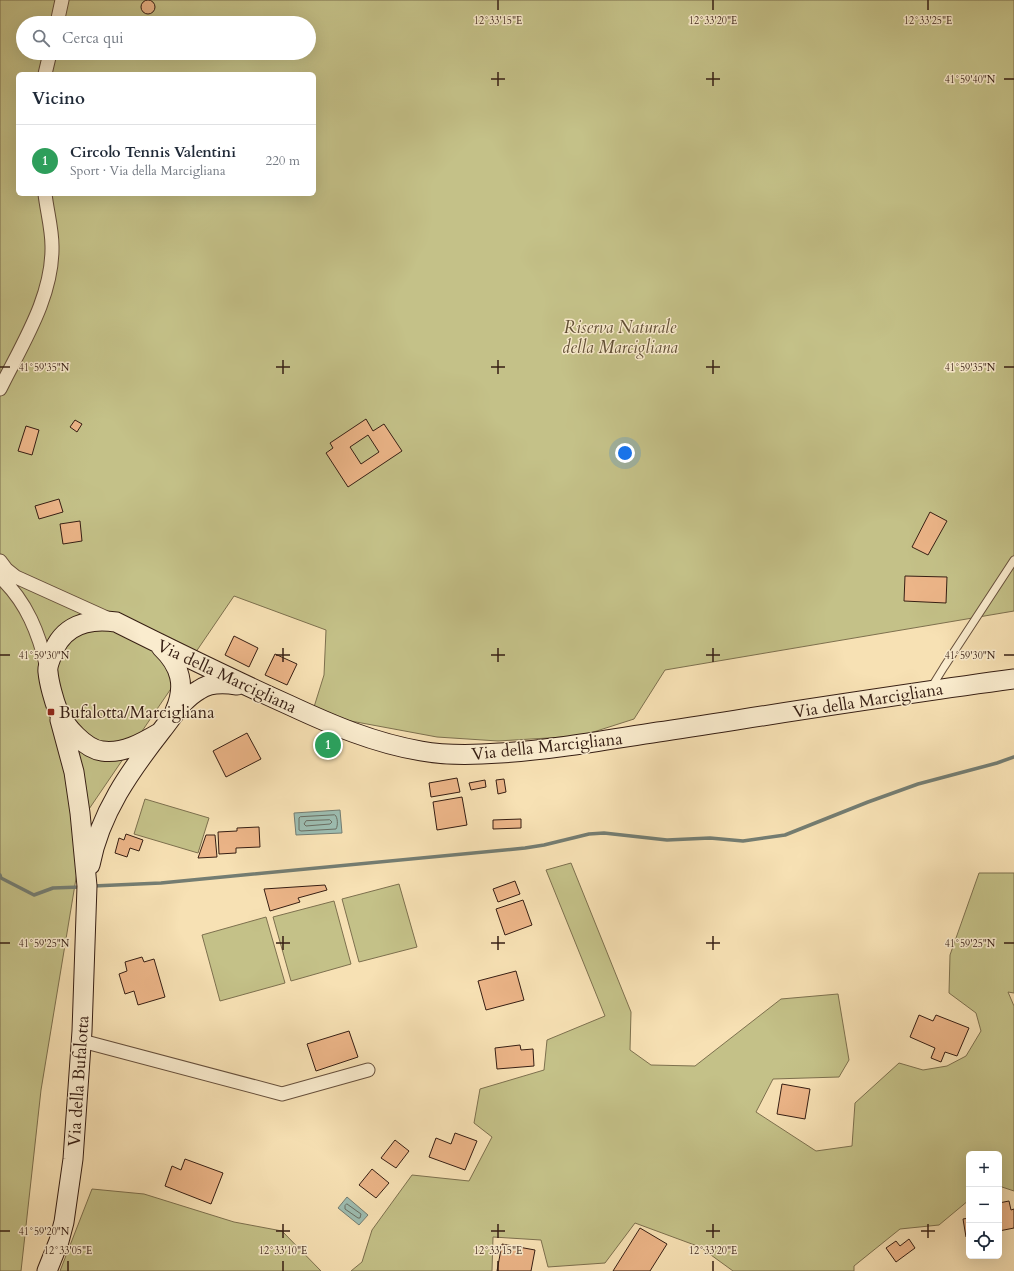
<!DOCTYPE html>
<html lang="it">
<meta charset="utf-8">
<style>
:root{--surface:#fff;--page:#f2f2f3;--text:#1f2937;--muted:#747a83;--line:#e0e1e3;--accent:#0b8043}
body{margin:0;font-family:Cardo,serif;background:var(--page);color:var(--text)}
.controls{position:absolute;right:12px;bottom:12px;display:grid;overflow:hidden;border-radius:6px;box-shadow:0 4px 16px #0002}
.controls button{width:36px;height:36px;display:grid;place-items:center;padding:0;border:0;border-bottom:1px solid var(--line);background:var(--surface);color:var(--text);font:20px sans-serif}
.you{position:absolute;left:625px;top:453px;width:14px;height:14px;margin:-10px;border:3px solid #fff;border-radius:50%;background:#1a73e8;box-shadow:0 0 0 6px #1a73e833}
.badge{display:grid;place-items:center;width:26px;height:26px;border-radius:50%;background:var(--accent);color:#fff;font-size:13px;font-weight:700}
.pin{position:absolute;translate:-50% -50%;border:2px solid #fff;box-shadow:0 1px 4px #0006}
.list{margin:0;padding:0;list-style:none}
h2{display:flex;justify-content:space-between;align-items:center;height:52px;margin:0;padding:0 16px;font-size:17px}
h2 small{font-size:13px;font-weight:400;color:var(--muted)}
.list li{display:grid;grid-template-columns:26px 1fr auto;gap:12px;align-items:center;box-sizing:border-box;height:72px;padding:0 16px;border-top:1px solid var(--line)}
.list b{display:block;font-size:15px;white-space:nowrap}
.list p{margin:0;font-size:13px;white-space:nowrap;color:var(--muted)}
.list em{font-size:13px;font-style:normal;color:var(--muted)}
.icon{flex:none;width:22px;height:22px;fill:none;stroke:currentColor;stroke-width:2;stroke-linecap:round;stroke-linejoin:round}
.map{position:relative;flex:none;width:1014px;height:1271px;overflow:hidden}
.search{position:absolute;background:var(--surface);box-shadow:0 4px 16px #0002;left:16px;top:16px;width:300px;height:44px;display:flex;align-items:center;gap:10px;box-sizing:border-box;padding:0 14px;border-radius:22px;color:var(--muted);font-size:15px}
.panel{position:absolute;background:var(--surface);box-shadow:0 4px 16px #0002;left:16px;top:72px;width:300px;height:124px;border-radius:6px}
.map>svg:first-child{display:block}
.green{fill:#c4c188;stroke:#7d704e;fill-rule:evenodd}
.water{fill:#9dbdb1;stroke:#747d72}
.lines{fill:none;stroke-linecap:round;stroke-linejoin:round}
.shore{stroke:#6a6e62;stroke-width:1}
.stream{stroke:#747d72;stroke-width:3.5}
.building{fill:#ecb588;stroke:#361e13;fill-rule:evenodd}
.lane-casing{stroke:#664f3b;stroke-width:9}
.street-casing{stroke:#664f3b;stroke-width:15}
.secondary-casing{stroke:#361e13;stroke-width:21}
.lane{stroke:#faecce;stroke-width:7}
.street{stroke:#faecce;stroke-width:13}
.secondary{stroke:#faecce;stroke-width:19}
.ticks{fill:none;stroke:#361e13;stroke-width:1.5}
.poi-dot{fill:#8f2418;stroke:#faecce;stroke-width:1.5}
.labels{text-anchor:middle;stroke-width:3;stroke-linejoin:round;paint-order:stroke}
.park-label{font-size:17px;font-style:italic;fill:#614f36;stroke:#faecce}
.street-label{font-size:17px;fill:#361e13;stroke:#faecce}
.poi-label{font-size:17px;fill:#361e13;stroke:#faecce;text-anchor:start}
.ticks-label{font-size:10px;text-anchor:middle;fill:#361e13;stroke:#faecce;stroke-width:3;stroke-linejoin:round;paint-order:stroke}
</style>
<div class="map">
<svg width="1014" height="1271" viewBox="0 0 1014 1271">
<rect width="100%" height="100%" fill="#f7e1b4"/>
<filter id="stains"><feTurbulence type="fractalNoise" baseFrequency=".005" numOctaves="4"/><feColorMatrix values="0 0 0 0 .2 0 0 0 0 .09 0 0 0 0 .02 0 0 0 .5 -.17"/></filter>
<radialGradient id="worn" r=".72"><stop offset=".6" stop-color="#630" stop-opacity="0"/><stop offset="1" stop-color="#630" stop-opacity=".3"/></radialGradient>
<path class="green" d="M0 0H1014V611L665 670 634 719 581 736 498 741 437 737 340 719 314 707 324 675 326 630 234 596 87 812 41 1090 21 1271H0ZM23 23H309V53H23ZM18 74H314V194H18Z
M145 799 209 818 198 853 134 834Z
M571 863 631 1012 630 1050 651 1065 695 1066 781 999 838 994 849 1060 839 1077 773 1079 756 1112 816 1151 852 1146 855 1103 899 1063 923 1070 947 1066 966 1056 981 1031 976 1013 949 993 950 955 979 873H1014V993L1008 992 1014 1006V1191L999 1186V1154H969V1200L939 1225 900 1229 854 1266V1271H733L700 1247 635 1223 605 1263 548 1267 541 1240 493 1237 492 1271H351L362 1262 372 1230 412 1175 469 1181 492 1137 474 1123 480 1089 544 1070 547 1040 605 1016 546 870Z
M399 884 417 947 359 962 342 899Z
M334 901 351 964 291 981 273 917Z
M266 917 285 983 220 1001 202 935Z
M92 1189 144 1194 234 1222 282 1231 321 1271H60Z"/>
<path class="water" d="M340 810 342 833 296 835 294 813Z
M347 1197 368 1215 359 1225 338 1208Z"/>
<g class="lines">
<path class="shore" d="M335 815C338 817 338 826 336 829L301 831 299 830V818L300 817Z
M330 820 332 822 330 824 306 826 304 824 306 821Z
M347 1204 361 1214 360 1218H358L345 1209V1206Z"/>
<path class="stream" d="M0 875 1 878 34 895 53 888 81 887
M93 886 161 883 525 848 544 845 589 834 604 833 667 840 710 838 743 841 785 835 868 802 918 784 997 763 1014 757"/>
</g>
<path class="building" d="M141 7a7 7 0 1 1 14 0a7 7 0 1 1-14 0Z
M366 419 373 431 384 424 402 451 348 487 326 453 333 448 330 443ZM368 435 379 452 361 464 350 447Z
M75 420 82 424 77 432 70 427Z
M26 426 39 430 32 455 18 451Z
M59 499 63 512 39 519 35 506Z
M930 512 947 521 928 555 912 547Z
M80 521 82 541 63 544 60 524Z
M905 576 947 577 946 603 904 601Z
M234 636 258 648 249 667 225 655Z
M275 654 297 664 287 685 265 675Z
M247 733 261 759 226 777 213 751Z
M457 778 460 792 431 797 429 783Z
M504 779 506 792 498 794 496 780Z
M485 780 486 787 471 790 469 783Z
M462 797 467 825 437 830 433 802Z
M521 819V828L493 829V820Z
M259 827 260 847 236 848V853L219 854 218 832 237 831V828Z
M126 834 143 840 139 851 130 848 127 857 115 853 119 838 124 840Z
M206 835H215L217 857 198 858Z
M515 881 520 894 498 902 493 889Z
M325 885 327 890 298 898 300 902 270 911 264 889Z
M523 900 532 925 505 935 496 909Z
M142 957 144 962 154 959 165 997 138 1005 134 991 125 994 119 974 127 971 125 962Z
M516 971 524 1000 486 1010 478 981Z
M919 1015 933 1021 936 1015 969 1028 957 1056 945 1052 941 1062 931 1058 935 1048 910 1037Z
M349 1031 358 1057 316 1071 307 1044Z
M520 1045 521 1050 533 1049 534 1066 497 1069 495 1048Z
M782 1084 810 1089 805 1119 777 1114Z
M455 1133 477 1141 465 1170 429 1157 436 1138 451 1144Z
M395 1140 409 1151 396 1168 381 1158Z
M185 1159 223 1173 211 1204 165 1186 172 1166 181 1170Z
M372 1169 389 1183 376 1198 359 1185Z
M1009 1201 1011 1210 1014 1209V1228L999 1231V1203Z
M969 1218V1237H966L963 1219Z
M640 1228 667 1244 650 1271H613Z
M909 1239 915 1248 896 1262 886 1248 896 1241 900 1246Z
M502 1244 535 1250 531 1271H497Z"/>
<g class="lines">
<defs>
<path id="lane" d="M931 688 944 667 1014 560"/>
<path id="street" d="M57 23 62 0
M45 74 50 53
M0 389C22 344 53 297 52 246 52 229 47 211 45 194
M0 561 6 569 16 577 109 619
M0 577C27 602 39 634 47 668
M82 1041 282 1094 368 1070"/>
<path id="secondary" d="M161 647C181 666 186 686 175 711
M159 733C142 743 123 754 102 751 85 749 65 726 58 711 54 701 49 683 48 672 47 667 50 660 52 655 62 625 88 618 116 622 174 651 231 679 289 705 332 725 374 743 421 751 448 756 474 755 500 753 553 750 606 740 658 732 776 714 895 695 1014 679
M90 865C100 813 130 771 162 730 173 716 183 699 199 690 210 682 224 683 237 685
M47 1271 59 1241 64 1222 73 1159 82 1031 87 886 80 813 74 772 60 720"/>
</defs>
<use href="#lane" class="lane-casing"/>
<use href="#street" class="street-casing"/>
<use href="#secondary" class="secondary-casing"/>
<use href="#lane" class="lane"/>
<use href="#street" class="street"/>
<use href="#secondary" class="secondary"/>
</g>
<path class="ticks" d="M498 0V10M713 0V10M928 0V10M498 72V86M713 72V86M491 79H505M706 79H720M1004 79H1014M283 360V374M498 360V374M713 360V374M0 367H10M276 367H290M491 367H505M706 367H720M1004 367H1014M283 648V662M498 648V662M713 648V662M0 655H10M276 655H290M491 655H505M706 655H720M1004 655H1014M283 936V950M498 936V950M713 936V950M0 943H10M276 943H290M491 943H505M706 943H720M1004 943H1014M283 1224V1238M498 1224V1238M713 1224V1238M928 1224V1238M0 1231H10M276 1231H290M491 1231H505M706 1231H720M921 1231H935M68 1261V1271M283 1261V1271M498 1261V1271M713 1261V1271"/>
<rect class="poi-dot" x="47" y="708" width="8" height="8" rx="2"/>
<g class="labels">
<g class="park-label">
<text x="620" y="333">Riserva Naturale<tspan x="620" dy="20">della Marcigliana</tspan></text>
</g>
<g class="street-label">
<text transform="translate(227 676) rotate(25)" y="6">Via della Marcigliana</text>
<text transform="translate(868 700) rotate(-9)" y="6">Via della Marcigliana</text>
<text transform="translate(547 746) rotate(-6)" y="6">Via della Marcigliana</text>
<text transform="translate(78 1081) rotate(-86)" y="6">Via della Bufalotta</text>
</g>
<g class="poi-label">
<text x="59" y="718">Bufalotta/Marcigliana</text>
</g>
</g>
<g class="ticks-label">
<text x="498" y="24">12°33'15"E</text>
<text x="713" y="24">12°33'20"E</text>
<text x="928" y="24">12°33'25"E</text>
<text x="970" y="83">41°59'40"N</text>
<text x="44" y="371">41°59'35"N</text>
<text x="970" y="371">41°59'35"N</text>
<text x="44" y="659">41°59'30"N</text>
<text x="970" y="659">41°59'30"N</text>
<text x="44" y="947">41°59'25"N</text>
<text x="970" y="947">41°59'25"N</text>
<text x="44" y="1235">41°59'20"N</text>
<text x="68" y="1254">12°33'05"E</text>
<text x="283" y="1254">12°33'10"E</text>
<text x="498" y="1254">12°33'15"E</text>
<text x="713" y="1254">12°33'20"E</text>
</g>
<rect width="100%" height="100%" filter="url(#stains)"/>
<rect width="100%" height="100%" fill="url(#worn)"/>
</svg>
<div class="controls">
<button>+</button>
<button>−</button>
<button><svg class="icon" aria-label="locate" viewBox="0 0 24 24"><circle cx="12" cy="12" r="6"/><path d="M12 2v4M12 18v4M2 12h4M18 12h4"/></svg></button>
</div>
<div class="you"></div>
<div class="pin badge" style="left:328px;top:745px;background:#2e9e5b">1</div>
<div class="search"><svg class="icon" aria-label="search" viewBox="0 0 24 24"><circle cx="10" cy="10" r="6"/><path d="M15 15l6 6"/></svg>Cerca qui</div>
<section class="panel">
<h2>Vicino<small></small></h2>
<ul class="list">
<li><span class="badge" style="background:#2e9e5b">1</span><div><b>Circolo Tennis Valentini</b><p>Sport · Via della Marcigliana</p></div><em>220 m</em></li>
</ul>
</section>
</div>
